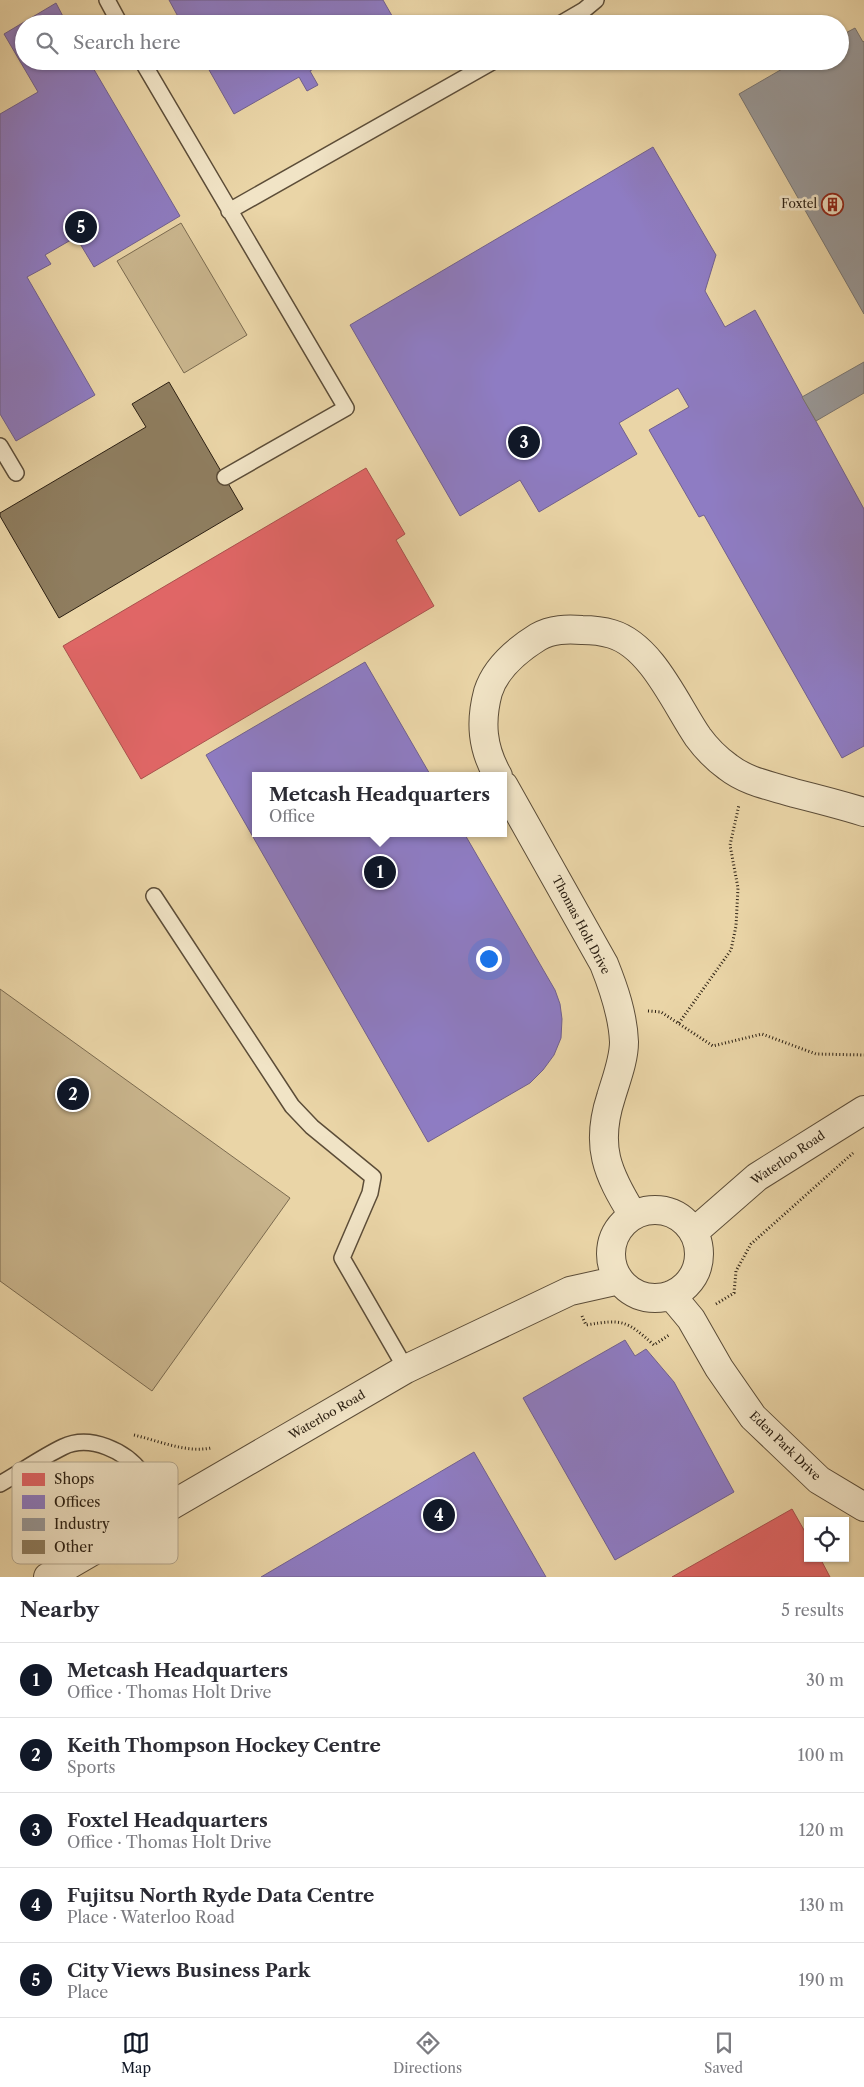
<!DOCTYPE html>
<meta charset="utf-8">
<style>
:root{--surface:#fff;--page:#f2f2f3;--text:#2b2b33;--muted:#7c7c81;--line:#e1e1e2;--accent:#111827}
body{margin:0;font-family:"Libre Caslon Text",serif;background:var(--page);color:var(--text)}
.controls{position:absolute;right:15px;bottom:15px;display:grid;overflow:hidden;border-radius:0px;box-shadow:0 1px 4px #0004}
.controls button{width:45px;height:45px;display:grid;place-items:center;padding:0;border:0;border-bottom:1px solid var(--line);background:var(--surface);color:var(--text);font:25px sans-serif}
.you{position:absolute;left:488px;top:958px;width:18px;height:18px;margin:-12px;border:4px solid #fff;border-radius:50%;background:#1a73e8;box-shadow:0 0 0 8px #1a73e833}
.badge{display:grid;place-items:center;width:32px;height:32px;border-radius:50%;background:var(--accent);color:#fff;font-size:16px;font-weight:700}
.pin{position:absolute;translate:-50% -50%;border:2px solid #fff;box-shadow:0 1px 5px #0006}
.popup{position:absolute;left:252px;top:772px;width:255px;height:65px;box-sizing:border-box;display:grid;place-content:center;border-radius:0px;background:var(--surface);filter:drop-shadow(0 1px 4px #0005);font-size:16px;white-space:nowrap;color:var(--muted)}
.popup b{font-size:19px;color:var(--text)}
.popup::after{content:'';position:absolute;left:50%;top:100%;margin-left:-10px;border:10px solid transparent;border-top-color:var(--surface)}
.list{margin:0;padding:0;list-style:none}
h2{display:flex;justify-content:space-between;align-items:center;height:65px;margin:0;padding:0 20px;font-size:21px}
h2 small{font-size:16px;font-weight:400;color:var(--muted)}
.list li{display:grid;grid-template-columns:32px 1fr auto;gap:15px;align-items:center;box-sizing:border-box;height:75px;padding:0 20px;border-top:1px solid var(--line)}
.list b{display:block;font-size:19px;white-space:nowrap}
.list p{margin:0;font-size:16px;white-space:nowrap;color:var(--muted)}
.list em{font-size:16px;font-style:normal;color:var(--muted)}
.icon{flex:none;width:28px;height:28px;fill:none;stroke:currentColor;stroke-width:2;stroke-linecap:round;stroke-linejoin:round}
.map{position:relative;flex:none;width:864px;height:1577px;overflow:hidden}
.search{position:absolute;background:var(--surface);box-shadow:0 1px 4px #0004;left:15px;right:15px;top:15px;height:55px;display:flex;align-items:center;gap:12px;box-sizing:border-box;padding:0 18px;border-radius:28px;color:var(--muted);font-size:19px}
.sheet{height:440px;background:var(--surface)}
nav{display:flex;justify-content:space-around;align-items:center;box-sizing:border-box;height:70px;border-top:1px solid var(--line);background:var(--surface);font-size:14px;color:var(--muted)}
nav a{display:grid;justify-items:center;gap:2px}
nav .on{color:var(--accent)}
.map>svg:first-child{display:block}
.green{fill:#cab68e;stroke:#7b6b50}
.shops{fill:#e06666;stroke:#aa514d}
.offices{fill:#8e7cc3;stroke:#71608e}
.industry{fill:#999;stroke:#787571}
.building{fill:#8f7e60;stroke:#2c2013}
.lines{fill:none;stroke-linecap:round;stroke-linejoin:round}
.lane-casing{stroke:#5c4d38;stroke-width:18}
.street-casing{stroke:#5c4d38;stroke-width:30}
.path{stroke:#2c2013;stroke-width:3;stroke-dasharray:1 2.5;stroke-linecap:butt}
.lane{stroke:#f1e4c6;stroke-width:15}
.street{stroke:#f1e4c6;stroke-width:28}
.labels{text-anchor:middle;stroke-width:5;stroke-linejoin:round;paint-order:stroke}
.poi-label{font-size:12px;fill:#2c2013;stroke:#f1e4c6;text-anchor:end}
.street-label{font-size:12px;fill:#2c2013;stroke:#f1e4c6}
.key{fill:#f1e4c6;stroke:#b6a990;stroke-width:1}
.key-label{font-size:14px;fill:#2c2013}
</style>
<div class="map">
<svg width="864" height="1577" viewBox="0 0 864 1577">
<rect width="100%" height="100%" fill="#ead5a7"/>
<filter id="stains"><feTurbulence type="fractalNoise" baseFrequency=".004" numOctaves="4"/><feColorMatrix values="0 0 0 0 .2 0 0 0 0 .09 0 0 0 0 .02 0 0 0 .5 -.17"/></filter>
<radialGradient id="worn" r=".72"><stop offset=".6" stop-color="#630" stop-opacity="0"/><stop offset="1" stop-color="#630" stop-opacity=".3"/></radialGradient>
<path class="green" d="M181 223 247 335 184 373 117 261Z
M0 989 290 1198 152 1391 0 1281Z"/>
<path class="shops" d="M366 468 405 534 396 540 434 606 141 779 63 646Z
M792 1509 808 1537V1558H820L830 1577H672Z"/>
<path class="offices" d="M169 0H383L395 21 391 24H182Z
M56 3 67 24H24V61H89L180 216 94 267 76 237 45 255 51 264 27 277 95 395 16 441 0 414V114L38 92 4 34Z
M204 61H327L310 71 318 85 307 91 299 77 234 114Z
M653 147 716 255 705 291 725 327 755 310 864 509V746L842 758 704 515 699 517 649 430 689 407 678 388 619 423 637 454 539 512 520 480 460 516 350 325Z
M365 662 431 776H256V833H464L555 990 560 1004 562 1019 561 1038 554 1055 543 1070 530 1083 428 1142 206 755Z
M625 1340 635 1356 646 1349 674 1382 734 1492 615 1560 523 1398Z
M474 1452 546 1577H261Z"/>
<path class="industry" d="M855 28 863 42 864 41V314L739 94 796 61H840V36Z
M864 362V393L816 421 802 397Z"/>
<path class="building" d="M169 382 243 509 59 618 0 516V513L146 427 132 404Z"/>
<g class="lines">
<defs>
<path id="lane" d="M107 0 120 24
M560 24 584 10 596 0
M142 61 346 408 225 477
M229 211 494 61
M0 446 16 473
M154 896 292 1106 312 1127 373 1177 370 1193 342 1258 406 1369
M0 1484C21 1472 42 1457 63 1447 90 1434 126 1451 142 1473 150 1484 155 1499 161 1511"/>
<path id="street" d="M498 776C482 748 480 722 488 692 496 667 517 650 538 637 552 629 567 629 582 630 592 630 602 631 612 634 652 646 676 705 698 737 706 748 717 759 728 767 747 782 772 786 794 793 818 799 841 805 864 812
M504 786 604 964C614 989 623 1015 624 1042 624 1060 616 1080 611 1097 595 1146 607 1173 633 1215
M611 1254a44 44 0 1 1 88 0a44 44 0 1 1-88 0Z
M694 1232 757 1177 864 1110
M671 1295 691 1319 719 1368 753 1417 819 1480 864 1507
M48 1577 406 1369 570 1291 619 1280"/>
</defs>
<use href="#lane" class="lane-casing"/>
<use href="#street" class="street-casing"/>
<path class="path" d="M648 1011 661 1012 713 1046 762 1034 816 1054 864 1055
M679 1023 731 950 736 926 738 888 730 845 739 805
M716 1304 734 1293 736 1271 751 1244 853 1153
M582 1316 586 1325C623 1319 626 1320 654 1345L669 1335
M134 1435C159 1441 186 1453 211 1448"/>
<use href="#lane" class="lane"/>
<use href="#street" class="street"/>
</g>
<defs>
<symbol id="building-ring" viewBox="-11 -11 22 22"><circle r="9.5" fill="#f1e4c6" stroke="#8f2418" stroke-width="1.5"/><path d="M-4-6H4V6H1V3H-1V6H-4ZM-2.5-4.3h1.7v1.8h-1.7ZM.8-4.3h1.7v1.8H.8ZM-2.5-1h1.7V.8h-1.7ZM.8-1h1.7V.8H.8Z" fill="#8f2418"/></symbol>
</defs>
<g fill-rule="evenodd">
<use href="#building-ring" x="820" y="192" width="25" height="25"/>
</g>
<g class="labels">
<g class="poi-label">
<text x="817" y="208">Foxtel</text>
</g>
<g class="street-label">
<text transform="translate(581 925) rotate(62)" y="4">Thomas Holt Drive</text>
<text transform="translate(788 1158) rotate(-34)" y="4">Waterloo Road</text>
<text transform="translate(327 1415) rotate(-30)" y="4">Waterloo Road</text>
<text transform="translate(785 1446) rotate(44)" y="4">Eden Park Drive</text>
</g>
</g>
<rect x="12" y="1462" width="166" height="102" rx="8" class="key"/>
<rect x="22" y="1473" width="23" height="13" fill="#e06666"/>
<rect x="22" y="1495" width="23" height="14" fill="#8e7cc3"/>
<rect x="22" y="1518" width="23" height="13" fill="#999"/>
<rect x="22" y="1540" width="23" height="14" fill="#8f7e60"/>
<g class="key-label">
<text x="54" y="1484">Shops</text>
<text x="54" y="1507">Offices</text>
<text x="54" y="1529">Industry</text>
<text x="54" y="1552">Other</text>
</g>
<rect width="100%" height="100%" filter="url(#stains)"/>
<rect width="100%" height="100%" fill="url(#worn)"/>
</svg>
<div class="controls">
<button><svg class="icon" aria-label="locate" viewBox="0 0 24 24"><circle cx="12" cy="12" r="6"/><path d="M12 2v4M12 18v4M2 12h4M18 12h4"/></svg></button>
</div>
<div class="you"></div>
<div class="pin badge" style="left:380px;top:872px">1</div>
<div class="popup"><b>Metcash Headquarters</b>Office</div>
<div class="pin badge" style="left:73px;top:1094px">2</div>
<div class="pin badge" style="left:524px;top:442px">3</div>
<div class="pin badge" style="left:439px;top:1515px">4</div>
<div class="pin badge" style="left:81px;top:227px">5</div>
<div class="search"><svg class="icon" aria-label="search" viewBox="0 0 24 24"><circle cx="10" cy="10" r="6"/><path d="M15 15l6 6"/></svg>Search here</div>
</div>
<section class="sheet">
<h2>Nearby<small>5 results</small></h2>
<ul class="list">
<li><span class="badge">1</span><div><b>Metcash Headquarters</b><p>Office · Thomas Holt Drive</p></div><em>30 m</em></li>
<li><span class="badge">2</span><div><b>Keith Thompson Hockey Centre</b><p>Sports</p></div><em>100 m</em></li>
<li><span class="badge">3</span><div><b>Foxtel Headquarters</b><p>Office · Thomas Holt Drive</p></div><em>120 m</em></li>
<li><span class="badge">4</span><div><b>Fujitsu North Ryde Data Centre</b><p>Place · Waterloo Road</p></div><em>130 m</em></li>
<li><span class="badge">5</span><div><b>City Views Business Park</b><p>Place</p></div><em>190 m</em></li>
</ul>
</section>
<nav>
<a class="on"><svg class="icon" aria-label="map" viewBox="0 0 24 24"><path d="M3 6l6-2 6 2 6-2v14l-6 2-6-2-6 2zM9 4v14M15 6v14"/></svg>Map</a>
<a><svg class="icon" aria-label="directions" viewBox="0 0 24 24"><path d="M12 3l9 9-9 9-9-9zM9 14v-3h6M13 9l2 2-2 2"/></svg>Directions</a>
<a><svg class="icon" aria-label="saved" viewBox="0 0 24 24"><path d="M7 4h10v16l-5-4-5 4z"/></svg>Saved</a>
</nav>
